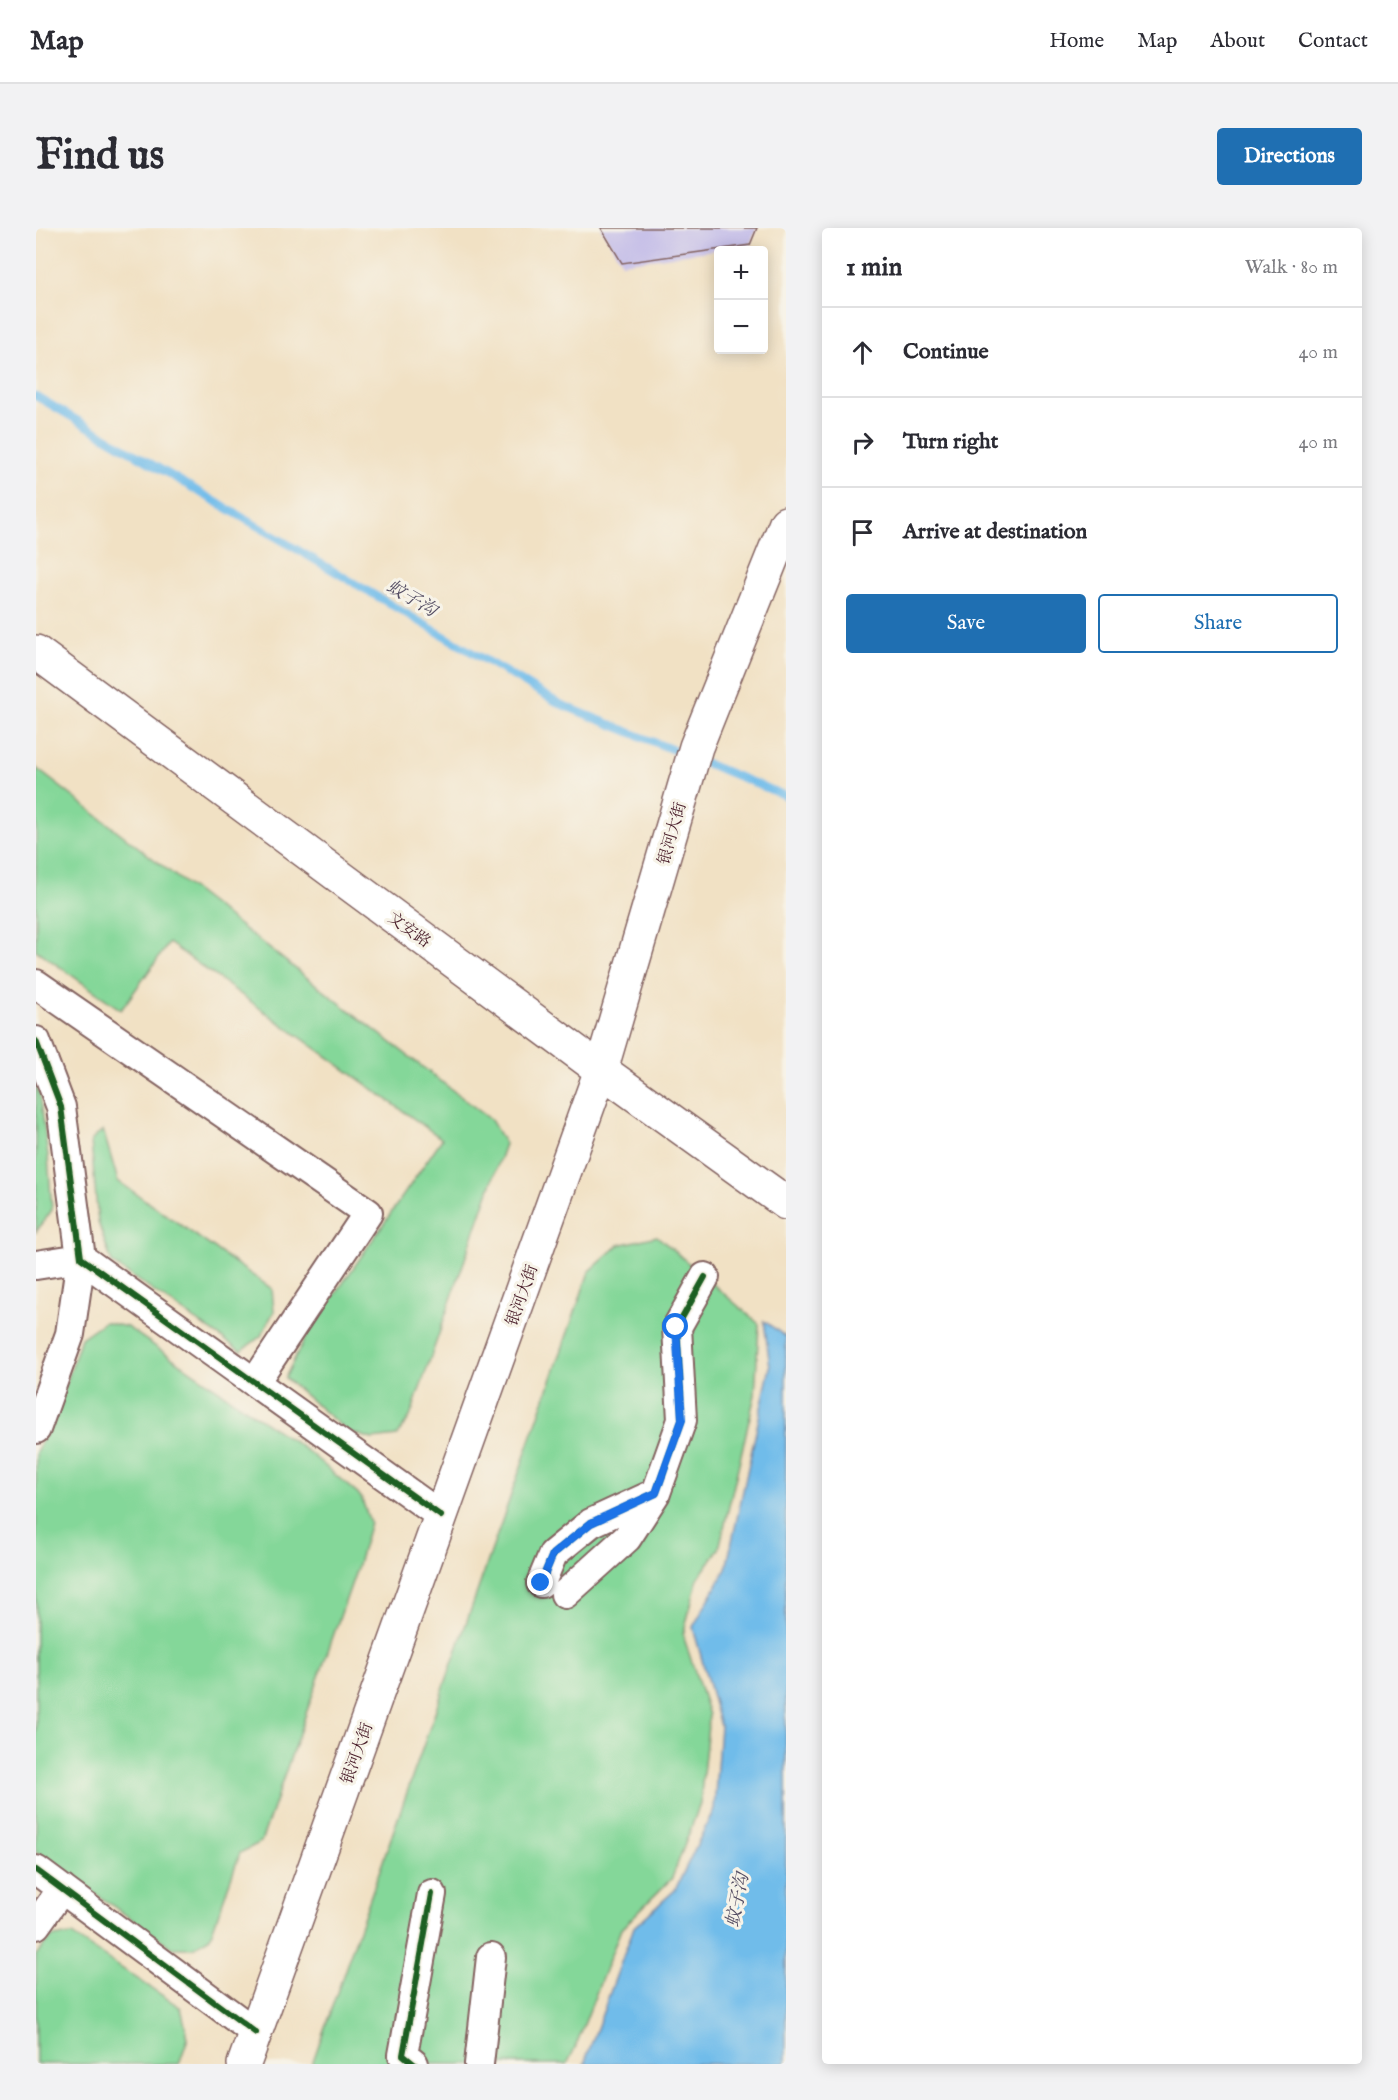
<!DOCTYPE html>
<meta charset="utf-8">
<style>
:root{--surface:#fff;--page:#f2f2f3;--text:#2b2b33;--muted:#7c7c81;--line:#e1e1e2;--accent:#1f6fb2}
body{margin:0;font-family:"IM FELL English","Noto Serif SC",serif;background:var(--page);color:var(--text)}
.controls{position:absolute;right:18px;top:18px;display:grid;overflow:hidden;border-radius:6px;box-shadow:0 3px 15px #0003}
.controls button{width:54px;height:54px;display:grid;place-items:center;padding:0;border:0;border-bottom:2px solid var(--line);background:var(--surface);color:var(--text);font:30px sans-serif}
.stop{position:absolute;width:18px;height:18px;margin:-14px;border:4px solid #1a73e8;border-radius:50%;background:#fff}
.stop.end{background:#1a73e8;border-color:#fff;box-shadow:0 2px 6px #0008}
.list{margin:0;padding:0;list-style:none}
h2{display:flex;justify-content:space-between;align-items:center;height:78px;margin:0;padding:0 24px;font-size:26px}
h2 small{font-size:20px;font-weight:400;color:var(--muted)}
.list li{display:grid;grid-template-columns:39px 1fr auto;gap:18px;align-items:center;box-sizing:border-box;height:90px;padding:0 24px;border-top:2px solid var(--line)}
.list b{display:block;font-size:22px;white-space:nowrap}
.list em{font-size:20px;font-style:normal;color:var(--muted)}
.actions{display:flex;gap:12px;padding:18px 24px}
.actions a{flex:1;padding:14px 0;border:2px solid var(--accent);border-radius:6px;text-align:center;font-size:21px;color:var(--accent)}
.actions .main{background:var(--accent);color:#fff}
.icon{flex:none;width:33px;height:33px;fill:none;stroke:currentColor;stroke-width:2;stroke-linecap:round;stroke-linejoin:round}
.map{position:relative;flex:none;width:750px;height:1836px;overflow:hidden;border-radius:6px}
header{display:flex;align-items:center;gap:36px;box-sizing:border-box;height:84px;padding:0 30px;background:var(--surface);border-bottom:2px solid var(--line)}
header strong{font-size:28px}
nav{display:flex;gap:33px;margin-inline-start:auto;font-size:21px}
.intro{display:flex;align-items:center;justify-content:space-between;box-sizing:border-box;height:144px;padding:0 36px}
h1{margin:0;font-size:42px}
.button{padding:15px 27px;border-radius:6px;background:var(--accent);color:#fff;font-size:21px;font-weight:700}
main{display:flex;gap:36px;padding:0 36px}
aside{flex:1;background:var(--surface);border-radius:6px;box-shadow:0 3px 15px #0003}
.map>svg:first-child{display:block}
.green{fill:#84d799;stroke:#677b62;stroke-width:1.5}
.water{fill:#70bcea;stroke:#5d6e8a;stroke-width:1.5}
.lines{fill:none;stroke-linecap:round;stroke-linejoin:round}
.stream{stroke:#70bcea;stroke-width:8}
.building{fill:#c4bde8}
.minor-casing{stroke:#846361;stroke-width:32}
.secondary-casing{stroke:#846361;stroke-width:36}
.minor{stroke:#fff;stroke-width:28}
.secondary{stroke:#fff;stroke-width:33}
.cycleway-casing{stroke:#f7f3e8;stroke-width:10}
.cycleway{stroke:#1b5e20;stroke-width:6}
.route{stroke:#1a73e8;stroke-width:8}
.labels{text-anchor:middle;stroke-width:6;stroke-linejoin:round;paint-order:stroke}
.street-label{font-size:16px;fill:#4a1f2b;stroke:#f7f3e8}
.water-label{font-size:18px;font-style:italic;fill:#554e64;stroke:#f7f3e8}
</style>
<header>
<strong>Map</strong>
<nav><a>Home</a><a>Map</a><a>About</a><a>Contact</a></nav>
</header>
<div class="intro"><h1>Find us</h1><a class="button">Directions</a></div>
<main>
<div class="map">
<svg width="750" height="1836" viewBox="0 0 750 1836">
<rect width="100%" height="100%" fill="#f7f3e8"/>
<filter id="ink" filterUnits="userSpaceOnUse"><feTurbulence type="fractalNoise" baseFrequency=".0167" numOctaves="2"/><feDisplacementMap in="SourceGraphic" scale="12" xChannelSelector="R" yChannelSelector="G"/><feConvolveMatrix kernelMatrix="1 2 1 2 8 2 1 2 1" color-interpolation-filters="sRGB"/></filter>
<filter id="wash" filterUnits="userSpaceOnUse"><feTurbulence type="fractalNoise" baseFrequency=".008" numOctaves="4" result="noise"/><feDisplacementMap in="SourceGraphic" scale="24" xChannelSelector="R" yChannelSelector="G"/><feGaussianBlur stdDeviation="1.35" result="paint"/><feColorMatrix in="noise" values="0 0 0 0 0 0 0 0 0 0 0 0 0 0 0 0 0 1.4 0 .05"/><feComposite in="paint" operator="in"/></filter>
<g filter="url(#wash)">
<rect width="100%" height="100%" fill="#f1e1c4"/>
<path class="green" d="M0 540 455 892 469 916 374 1189 361 1208 336 1211 311 1203 249 1150 269 1110 406 911 133 715 85 782 0 722Z
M0 857 4 866 12 928 16 982 0 1004Z
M67 902 82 953 236 1061 238 1083 225 1108 205 1123 76 1035 62 994 55 913Z
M621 1008 723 1096 719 1167 683 1321 662 1350 647 1407 673 1487 664 1576 636 1650 585 1701 539 1820 531 1836H276L553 1044 583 1017Z
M68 1094 91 1099 274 1225 325 1269 334 1294 321 1340 225 1614 204 1625 174 1709 157 1720H137L0 1624V1224L20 1187 45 1110Z
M36 1707 145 1780 152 1810 143 1836H0V1727L16 1709Z"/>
<path class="water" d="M728 1093 750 1109V1836H548L598 1699 639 1662 678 1581 684 1498 657 1399 690 1341 734 1139Z"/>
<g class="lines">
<path class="stream" d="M0 168 524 476 650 527
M662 532 750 568"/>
</g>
<g id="blocks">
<path class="building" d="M565 0H721L714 17 586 35Z"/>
</g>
</g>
<g filter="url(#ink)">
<use href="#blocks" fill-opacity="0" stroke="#846361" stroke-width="1.5"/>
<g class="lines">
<defs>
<path id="minor" d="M0 756 332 985 219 1154
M0 813 25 879 45 1030 405 1288
M0 1037 45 1030 34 1106 0 1201
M505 1355 517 1326 555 1295 620 1265 646 1192 641 1099 669 1049
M529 1366 591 1310 620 1265
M0 1642 220 1805
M0 1697 26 1661
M378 1836 367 1827 396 1666
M443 1836 455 1729"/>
<path id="secondary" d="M0 424 565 842 750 975
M208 1836 565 842 660 519 750 295"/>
</defs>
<use href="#minor" class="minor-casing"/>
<use href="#secondary" class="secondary-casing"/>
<use href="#minor" class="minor"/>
<use href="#secondary" class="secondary"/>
<defs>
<path id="cycleway" d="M0 813 25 879 45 1030 405 1288
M505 1355 517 1326 555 1295 620 1265 646 1192 641 1099 669 1049
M0 1642 220 1805
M378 1836 367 1827 396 1666"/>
</defs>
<use href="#cycleway" class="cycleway-casing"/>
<use href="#cycleway" class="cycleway"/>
</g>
</g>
<g class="lines" filter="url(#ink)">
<path class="route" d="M505 1355 517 1326 555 1295 620 1265 646 1192 640 1099"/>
</g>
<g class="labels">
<g class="street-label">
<text transform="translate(635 605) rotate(-74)" y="6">银河大街</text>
<text transform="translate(374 701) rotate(36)" y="6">文安路</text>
<text transform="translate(485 1067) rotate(-70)" y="6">银河大街</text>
<text transform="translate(320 1525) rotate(-70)" y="6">银河大街</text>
</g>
<g class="water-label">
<text transform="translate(376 370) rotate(30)" y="6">蚊子沟</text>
<text transform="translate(701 1672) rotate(-79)" y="6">蚊子沟</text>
</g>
</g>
</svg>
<div class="controls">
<button>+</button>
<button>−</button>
</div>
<div class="stop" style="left:640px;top:1099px"></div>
<div class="stop end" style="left:505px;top:1355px"></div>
</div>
<aside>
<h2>1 min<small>Walk · 80 m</small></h2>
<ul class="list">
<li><svg class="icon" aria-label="ahead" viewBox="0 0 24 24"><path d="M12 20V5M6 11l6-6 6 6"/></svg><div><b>Continue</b></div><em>40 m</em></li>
<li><svg class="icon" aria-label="right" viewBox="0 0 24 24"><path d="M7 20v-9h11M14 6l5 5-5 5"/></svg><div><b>Turn right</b></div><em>40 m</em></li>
<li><svg class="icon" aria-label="arrive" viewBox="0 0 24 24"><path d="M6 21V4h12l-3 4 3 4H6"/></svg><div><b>Arrive at destination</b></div></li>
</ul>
<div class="actions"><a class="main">Save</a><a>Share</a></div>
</aside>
</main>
